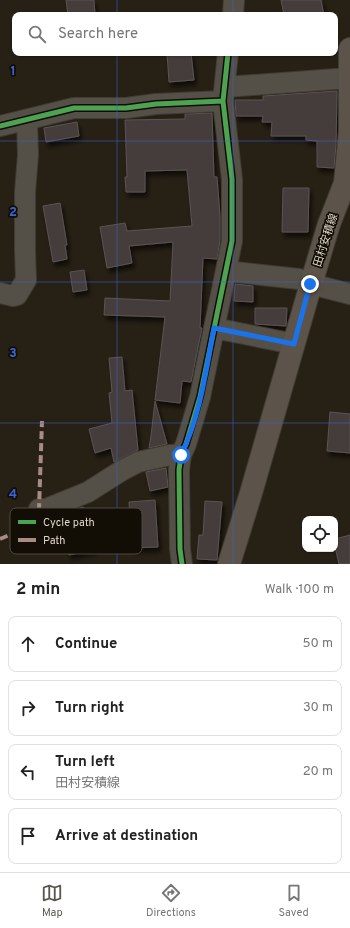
<!DOCTYPE html>
<meta charset="utf-8">
<style>
:root{--surface:#fff;--page:#f2f2f2;--text:#222;--muted:#767676;--line:#e0e0e0;--accent:#5a5751}
body{margin:0;font-family:Overpass,"Noto Sans JP",sans-serif;background:var(--page);color:var(--text)}
.controls{position:absolute;right:12px;bottom:12px;display:grid;overflow:hidden;border-radius:8px;box-shadow:0 1px 3px #0004}
.controls button{width:36px;height:36px;display:grid;place-items:center;padding:0;border:0;border-bottom:1px solid var(--line);background:var(--surface);color:var(--text);font:20px sans-serif}
.stop{position:absolute;width:12px;height:12px;margin:-9px;border:3px solid #1a73e8;border-radius:50%;background:#fff}
.stop.end{background:#1a73e8;border-color:#fff;box-shadow:0 1px 4px #0008}
.list{margin:0;padding:0;list-style:none}
h2{display:flex;justify-content:space-between;align-items:center;height:52px;margin:0;padding:0 16px;font-size:17px}
h2 small{font-size:13px;font-weight:400;color:var(--muted)}
.list li{display:grid;grid-template-columns:26px 1fr auto;gap:12px;align-items:center;box-sizing:border-box;height:56px;margin:0 8px 8px;padding:0 8px;border:1px solid var(--line);border-radius:8px}
.list b{display:block;font-size:15px;white-space:nowrap}
.list p{margin:0;font-size:13px;white-space:nowrap;color:var(--muted)}
.list em{font-size:13px;font-style:normal;color:var(--muted)}
.icon{flex:none;width:22px;height:22px;fill:none;stroke:currentColor;stroke-width:2;stroke-linecap:round;stroke-linejoin:round}
.map{position:relative;flex:none;width:350px;height:564px;overflow:hidden}
.search{position:absolute;background:var(--surface);box-shadow:0 1px 3px #0004;left:12px;right:12px;top:12px;height:44px;display:flex;align-items:center;gap:10px;box-sizing:border-box;padding:0 14px;border-radius:8px;color:var(--muted);font-size:15px}
.sheet{height:308px;background:var(--surface)}
nav{display:flex;justify-content:space-around;align-items:center;box-sizing:border-box;height:56px;border-top:1px solid var(--line);background:var(--surface);font-size:11px;color:var(--muted)}
nav a{display:grid;justify-items:center;gap:2px}
nav .on{color:var(--accent)}
.map>svg:first-child{display:block}
.building{fill:#443d3b;stroke:#5b5352;filter:url(#shadow)}
.lines{fill:none;stroke-linecap:round;stroke-linejoin:round}
.minor-casing{stroke:#403b33;stroke-width:22}
.major-casing{stroke:#403b33;stroke-width:24}
.minor{stroke:#555047;stroke-width:20}
.major{stroke:#5c544a;stroke-width:22}
.quiet{stroke:#a88b81;stroke-width:4;stroke-dasharray:8 4;stroke-linecap:butt}
.cycleway-casing{stroke:#120d05;stroke-width:8}
.cycleway{stroke:#4ca352;stroke-width:5}
.route{stroke:#1a73e8;stroke-width:5}
.grid{fill:none;stroke:#3a63d6;stroke-width:1;stroke-opacity:0.55}
.labels{text-anchor:middle;stroke-width:3.5;stroke-linejoin:round;paint-order:stroke}
.street-label{font-size:11px;fill:#ded7ca;stroke:#120d05}
.key{fill:#120d05;stroke:#4f4a40;stroke-width:1}
.key-label{font-size:11px;fill:#ded7ca}
.grid-label{font-size:13px;text-anchor:middle;font-weight:bold;fill:#3a63d6;stroke:#120d05;stroke-width:3.5;stroke-linejoin:round;paint-order:stroke}
</style>
<div class="map">
<svg width="350" height="564" viewBox="0 0 350 564">
<defs>
<filter id="shadow"><feDropShadow dx="2.5" dy="4.5" stdDeviation="2" flood-color="#0009"/></filter>
</defs>
<rect width="100%" height="100%" fill="#262015"/>
<path class="building" d="M66 0H94L95 15H68Z
M281 0H321L324 15H284Z
M167 53H191L194 80 169 82Z
M337 91 336 145 334 168 317 167V141L306 140V136H271L272 122H262L263 116H236L235 100H263V96Z
M212 113 214 177H217L220 216V240L217 259 203 258 200 328H202L191 382 182 381 180 403 155 400 165 317 104 315 105 298 170 301 173 242 129 246 132 263 107 268 100 227 125 223 127 231 192 226 187 170 145 171V192H126L125 177H127L125 120 185 119V114Z
M77 122 79 136 46 142 44 128Z
M283 188H309L308 232H282Z
M60 203 67 245H65L67 259 53 262 43 206Z
M84 270 87 290 73 292 70 272Z
M235 284 253 286V302L234 301Z
M255 308H287L286 326 255 324Z
M122 357 125 391 132 390 138 450 114 462 111 448 95 453 89 429 112 423 109 393 112 392 109 358Z
M155 401 167 444 149 448 151 436Z
M330 412 350 414V453L327 451Z
M166 468 168 487 150 491 146 472Z
M155 500 158 547 132 548 129 502Z
M205 501 222 502 217 560 197 559 199 535H203Z
M83 507 92 528 96 549 69 555 63 530 41 539 34 524 43 520H50Z
M350 535V564H339L335 547V539Z"/>
<g class="lines">
<defs>
<path id="minor" d="M233 15 234 0
M225 87 350 78
M0 126 74 108H126L156 104 223 101
M226 271 299 279 311 284 350 294
M0 293 13 296 17 295 26 280 25 250V192L28 155 27 120
M214 328 294 344
M39 509H46L88 492 121 471 138 462 170 455H181
M182 564 180 549 179 470 181 455 186 444 200 397 232 241V179L223 101 228 53"/>
<path id="major" d="M229 564 251 493 311 284 329 224 345 183 350 131V49"/>
</defs>
<use href="#minor" class="minor-casing"/>
<use href="#major" class="major-casing"/>
<use href="#minor" class="minor"/>
<use href="#major" class="major"/>
<path class="quiet" d="M0 539C17 532 29 525 39 509L42 421"/>
<defs>
<path id="cycleway" d="M0 126 74 108H126L156 104 223 101
M182 564 180 549 179 470 181 455 186 444 200 397 232 241V179L223 101 228 53"/>
</defs>
<use href="#cycleway" class="cycleway-casing"/>
<use href="#cycleway" class="cycleway"/>
</g>
<g class="lines">
<path class="route" d="M181 455C200 417 206 370 214 328L294 344 310 284"/>
</g>
<path class="grid" d="M117 0V15M233 0V15M117 53V564M233 53V564M0 141H350M0 282H350M0 423H350"/>
<g class="labels">
<g class="street-label">
<text transform="translate(325 240) rotate(-72)" y="4">田村安積線</text>
</g>
</g>
<rect x="10" y="508" width="132" height="46" rx="6" class="key"/>
<rect x="18" y="520" width="18" height="4" fill="#4ca352"/>
<rect x="18" y="538" width="18" height="4" fill="#a88b81"/>
<g class="key-label">
<text x="43" y="526">Cycle path</text>
<text x="43" y="544">Path</text>
</g>
<g class="grid-label">
<text x="13" y="75">1</text>
<text x="13" y="216">2</text>
<text x="13" y="357">3</text>
<text x="13" y="498">4</text>
</g>
</svg>
<div class="controls">
<button><svg class="icon" aria-label="locate" viewBox="0 0 24 24"><circle cx="12" cy="12" r="6"/><path d="M12 2v4M12 18v4M2 12h4M18 12h4"/></svg></button>
</div>
<div class="stop" style="left:181px;top:455px"></div>
<div class="stop end" style="left:310px;top:284px"></div>
<div class="search"><svg class="icon" aria-label="search" viewBox="0 0 24 24"><circle cx="10" cy="10" r="6"/><path d="M15 15l6 6"/></svg>Search here</div>
</div>
<section class="sheet">
<h2>2 min<small>Walk · 100 m</small></h2>
<ul class="list">
<li><svg class="icon" aria-label="ahead" viewBox="0 0 24 24"><path d="M12 20V5M6 11l6-6 6 6"/></svg><div><b>Continue</b></div><em>50 m</em></li>
<li><svg class="icon" aria-label="right" viewBox="0 0 24 24"><path d="M7 20v-9h11M14 6l5 5-5 5"/></svg><div><b>Turn right</b></div><em>30 m</em></li>
<li><svg class="icon" aria-label="left" viewBox="0 0 24 24"><path d="M17 20v-9H6M10 6l-5 5 5 5"/></svg><div><b>Turn left</b><p>田村安積線</p></div><em>20 m</em></li>
<li><svg class="icon" aria-label="arrive" viewBox="0 0 24 24"><path d="M6 21V4h12l-3 4 3 4H6"/></svg><div><b>Arrive at destination</b></div></li>
</ul>
</section>
<nav>
<a class="on"><svg class="icon" aria-label="map" viewBox="0 0 24 24"><path d="M3 6l6-2 6 2 6-2v14l-6 2-6-2-6 2zM9 4v14M15 6v14"/></svg>Map</a>
<a><svg class="icon" aria-label="directions" viewBox="0 0 24 24"><path d="M12 3l9 9-9 9-9-9zM9 14v-3h6M13 9l2 2-2 2"/></svg>Directions</a>
<a><svg class="icon" aria-label="saved" viewBox="0 0 24 24"><path d="M7 4h10v16l-5-4-5 4z"/></svg>Saved</a>
</nav>
